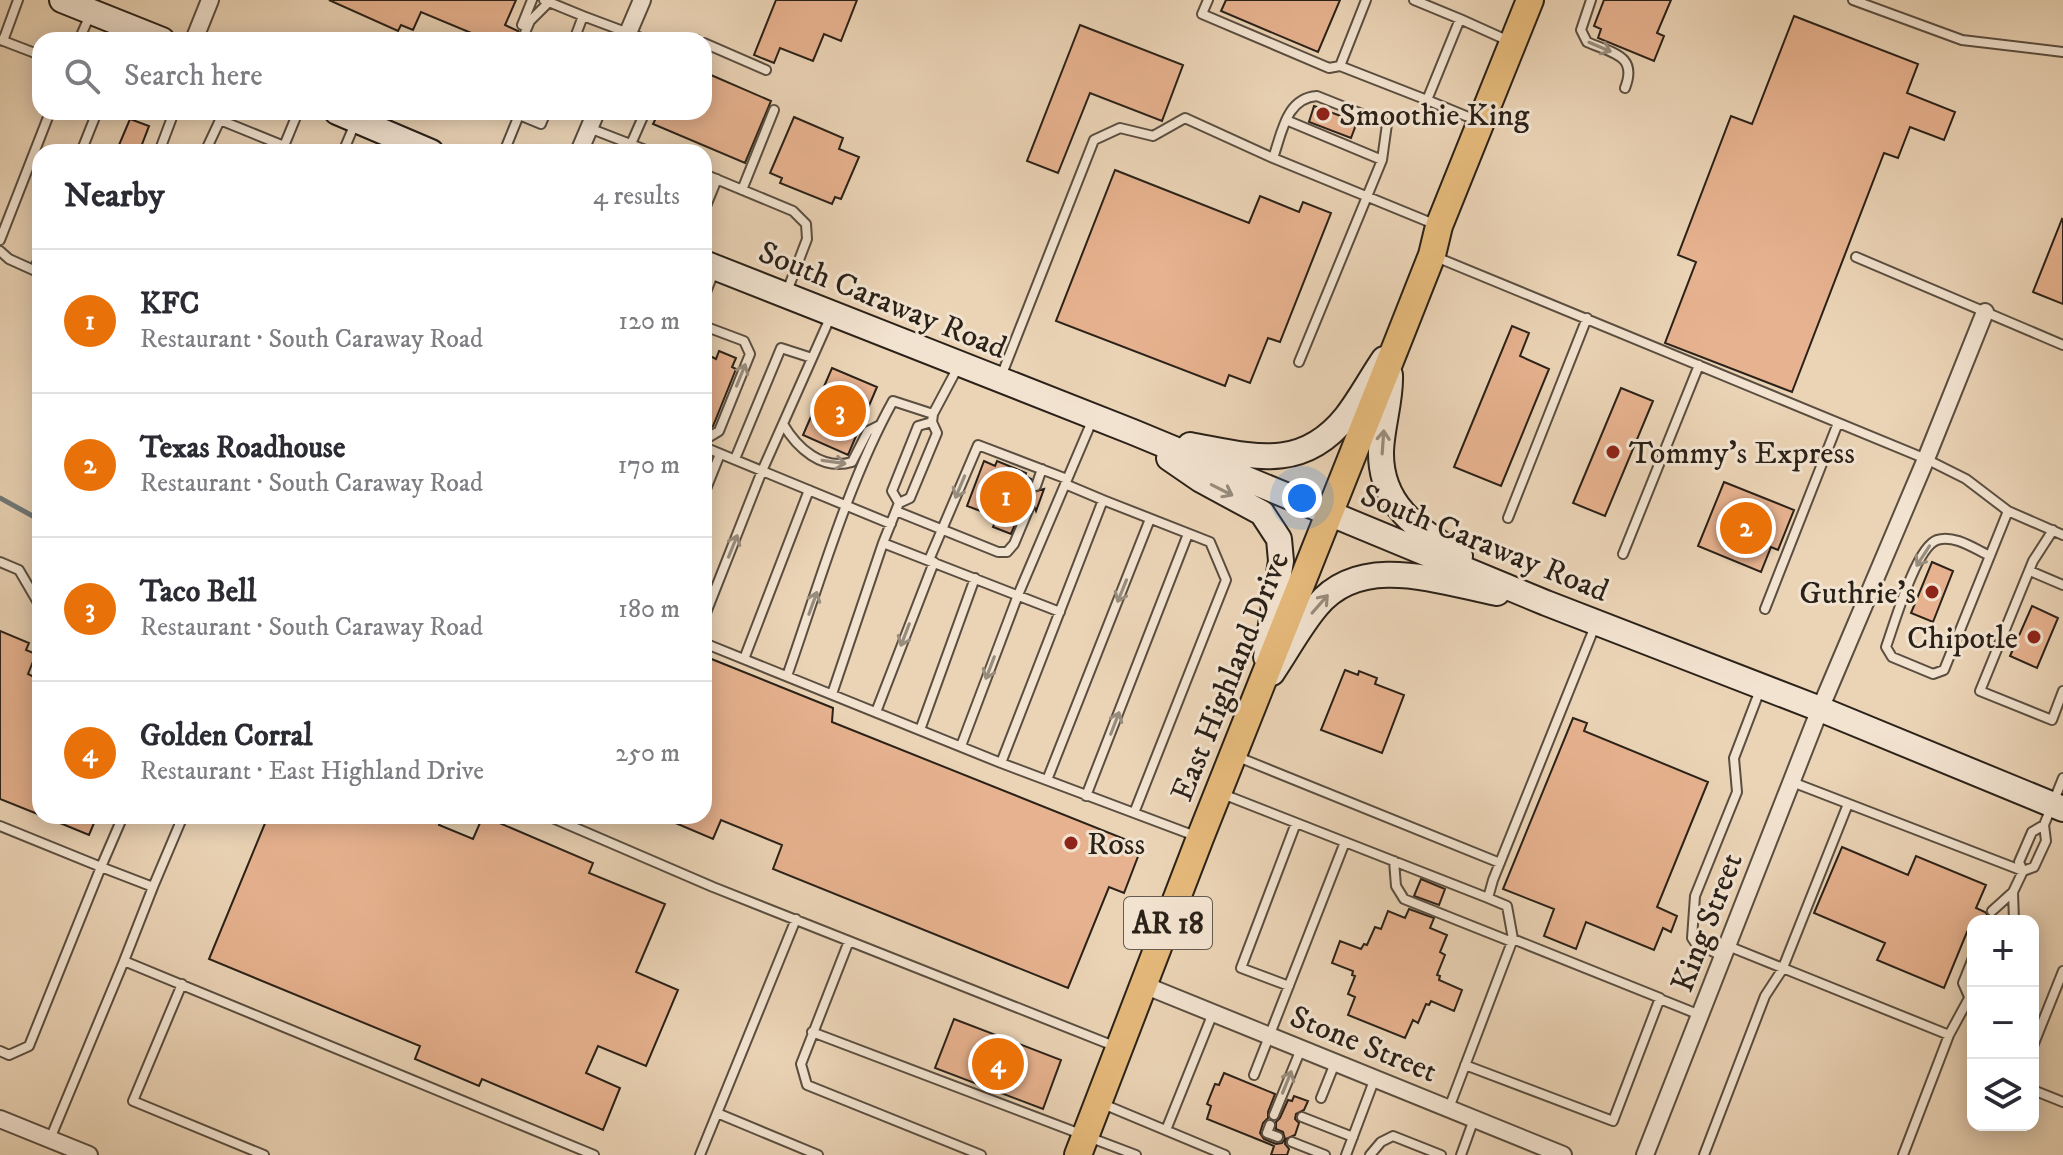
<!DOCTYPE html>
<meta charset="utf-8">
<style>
:root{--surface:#fff;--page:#f2f2f3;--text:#2b2b33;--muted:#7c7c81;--line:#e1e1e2;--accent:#8f2418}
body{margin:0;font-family:"IM FELL DW Pica",serif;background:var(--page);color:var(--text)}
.controls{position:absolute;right:24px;bottom:24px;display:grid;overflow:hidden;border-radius:16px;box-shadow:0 4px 20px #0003}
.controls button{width:72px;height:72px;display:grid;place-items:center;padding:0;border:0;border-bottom:2px solid var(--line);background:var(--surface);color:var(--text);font:40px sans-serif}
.you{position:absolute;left:1302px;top:498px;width:28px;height:28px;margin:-20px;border:6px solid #fff;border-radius:50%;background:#1a73e8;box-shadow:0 0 0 12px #1a73e833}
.badge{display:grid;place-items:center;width:52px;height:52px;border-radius:50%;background:var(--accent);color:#fff;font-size:26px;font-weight:700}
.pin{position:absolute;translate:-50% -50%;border:4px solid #fff;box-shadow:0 2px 8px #0006}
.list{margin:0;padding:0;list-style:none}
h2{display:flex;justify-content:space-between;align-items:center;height:104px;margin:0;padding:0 32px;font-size:34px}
h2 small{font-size:26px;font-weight:400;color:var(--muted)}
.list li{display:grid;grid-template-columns:52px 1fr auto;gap:24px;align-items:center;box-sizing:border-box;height:144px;padding:0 32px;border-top:2px solid var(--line)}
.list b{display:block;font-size:30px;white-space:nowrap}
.list p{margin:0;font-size:26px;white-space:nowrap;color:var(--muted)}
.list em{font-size:26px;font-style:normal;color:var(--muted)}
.icon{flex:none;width:44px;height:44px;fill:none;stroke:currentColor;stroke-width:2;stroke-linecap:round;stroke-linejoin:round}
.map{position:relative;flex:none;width:2063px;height:1155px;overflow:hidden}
.search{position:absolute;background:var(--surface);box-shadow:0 4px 20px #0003;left:32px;top:32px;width:680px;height:88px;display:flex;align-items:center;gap:20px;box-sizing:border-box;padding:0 28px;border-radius:24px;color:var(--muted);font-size:30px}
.panel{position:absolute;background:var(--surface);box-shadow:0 4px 20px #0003;left:32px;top:144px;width:680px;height:680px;border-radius:24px}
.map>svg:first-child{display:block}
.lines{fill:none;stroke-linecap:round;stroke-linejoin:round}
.stream{stroke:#707a79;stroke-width:5}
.building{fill:#e7b28f;stroke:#2a2118;stroke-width:2}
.service-casing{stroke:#5a4e40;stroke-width:12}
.minor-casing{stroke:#5a4e40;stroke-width:20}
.secondary-casing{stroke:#2a2118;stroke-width:28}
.primary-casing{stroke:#2a2118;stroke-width:30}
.service{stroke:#f2e3d0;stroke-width:8}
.minor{stroke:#f2e3d0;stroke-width:16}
.secondary{stroke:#f2e3d0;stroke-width:24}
.primary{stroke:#e6ba7b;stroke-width:26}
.oneway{stroke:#988c7d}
.poi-dot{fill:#8f2418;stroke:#f2e3d0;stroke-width:3}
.labels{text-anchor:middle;stroke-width:6;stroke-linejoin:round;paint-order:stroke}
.shield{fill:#f2e3d0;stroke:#665b4f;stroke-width:2}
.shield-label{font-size:30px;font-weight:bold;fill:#2a2118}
.poi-label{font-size:32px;fill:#2a2118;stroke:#f2e3d0;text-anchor:start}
.street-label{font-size:32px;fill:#2a2118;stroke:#f2e3d0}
</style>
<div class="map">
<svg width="2063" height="1155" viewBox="0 0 2063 1155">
<rect width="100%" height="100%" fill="#ebd4b6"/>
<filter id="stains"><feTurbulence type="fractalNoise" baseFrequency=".0025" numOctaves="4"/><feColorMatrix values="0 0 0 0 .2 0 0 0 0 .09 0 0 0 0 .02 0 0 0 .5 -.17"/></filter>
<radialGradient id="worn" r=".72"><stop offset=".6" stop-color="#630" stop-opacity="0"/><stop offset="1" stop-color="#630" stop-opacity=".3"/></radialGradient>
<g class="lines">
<path class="stream" d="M0 498 40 520"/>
</g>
<path class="building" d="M329 0H516L505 25 518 31 515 40H488L421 12 413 30 401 25 398 31Z
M776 0H857L841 41 824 34 813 61 780 48 774 63 754 55Z
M1226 0H1340L1318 52 1221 11Z
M1604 0H1671L1657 33 1664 36 1654 61 1598 38 1601 29 1594 26Z
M1794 16 1918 64 1907 93 1955 112 1944 140 1910 127 1898 158 1884 153 1792 392 1665 343 1696 262 1678 255 1731 116 1752 124Z
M1080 25 1183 65 1162 121 1090 93 1058 173 1027 161Z
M704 72 771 101 745 163 653 124 659 112H704Z
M1314 106 1357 122 1351 138 1309 122Z
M794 117 843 138 839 149 859 157 841 199 835 197 832 204 780 183 782 178 770 173Z
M130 119 149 126 139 152H116Z
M1115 170 1249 223 1260 196 1299 212 1303 202 1331 213 1280 342 1268 338 1250 383 1229 375 1225 386 1056 321Z
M2062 219 2063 220V304L2033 292Z
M1512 326 1529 333 1520 356 1549 369 1501 486 1454 467Z
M719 351 736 358 732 367 736 369 713 426 704 432V372L710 356 716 359Z
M832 368 877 387 848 455 803 435Z
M1621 388 1653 401 1605 516 1573 503Z
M984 461 995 466 997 461 1026 473 1025 476 1031 479 1029 486 1033 492 1044 489 1036 511 1032 502 1027 501 1023 505 1011 534 993 527 997 517 967 506Z
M1724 482 1794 510 1778 550 1771 547 1761 572 1698 546Z
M1932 562 1953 571 1933 622 1911 613Z
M2032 606 2058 618 2037 668 2010 656Z
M0 631 29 643 26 650 36 654 28 674 40 680V815L0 799Z
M704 656 833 708 832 722 1142 846 1124 893 1109 887 1068 988 773 869 782 845 721 820 713 839 659 816H704Z
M1345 670 1358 675 1359 671 1377 678 1375 684 1404 695 1382 753 1321 730Z
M1573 718 1587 723 1584 731 1708 782 1657 907 1677 916 1671 932 1663 928 1654 950 1586 922 1576 949 1544 936 1554 909 1503 889Z
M43 816H97L89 835Z
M268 816H443L439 825 473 839 483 816 593 863 589 873 665 904 636 972 678 990 646 1066 598 1046 586 1073 620 1088 603 1130 482 1079 479 1086 415 1059 420 1046 209 959Z
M1842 847 1908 875 1916 856 1986 885 1976 908 1985 912 1989 917H1996L2006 921H1973V935L1967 932 1944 988 1877 960 1885 943 1814 913Z
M1421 879 1445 889 1439 905 1414 896Z
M1409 909 1434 918 1430 928 1447 935 1440 952 1445 955 1437 975 1440 976 1439 980 1462 990 1454 1011 1431 1001 1429 1005 1426 1004 1418 1023 1413 1020 1405 1038 1348 1015 1355 997 1348 994 1355 976 1352 975 1353 971 1332 963 1340 941 1361 949 1364 944 1367 945 1375 927 1381 929 1388 911 1405 918Z
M954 1019 1061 1060 1043 1109 935 1068Z
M1224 1073 1275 1094 1268 1112V1118L1263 1123 1260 1133 1264 1139 1276 1144 1282 1143 1285 1139 1283 1132 1276 1129V1122L1280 1118 1288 1100 1292 1101 1294 1096 1308 1101 1304 1110 1296 1114 1295 1119 1299 1123 1295 1135 1286 1139 1285 1144 1289 1149 1287 1155H1271L1274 1146 1207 1119 1211 1106 1207 1104 1215 1084 1219 1085Z"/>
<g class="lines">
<defs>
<path id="service" d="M544 0 583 16 574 40
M1208 0 1202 14 1329 68 1340 66
M1366 0 1340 66 1427 100
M1414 0 1460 19
M1591 0 1581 30 1587 42C1612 53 1638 55 1625 88
M1853 0 1962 40 2063 52
M583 16 647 40
M522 25 532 0
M1 40 40 55
M79 40 90 15
M522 40 530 21 549 2
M679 40H697
M3 41 18 0
M704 43 766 70
M223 112 220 120 284 146 298 112
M512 112 541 124 546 112
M1286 120 1382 160
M1478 121 1427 100 1460 19 1511 42
M589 128 651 152
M631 144 645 112
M81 152 97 112
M159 152 174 112
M205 152 220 120
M343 152 356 121
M504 152 519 115
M1273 158C1282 133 1286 98 1317 96L1387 124 1382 160 1299 362
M704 174 793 211 806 224 807 239 786 294
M742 190 774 110
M704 211 717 179
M0 240 50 112
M0 251 9 259 40 273
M1436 257 1926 459 1966 479 2008 511 2063 535
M1856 257 2063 345
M34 270 40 256
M704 297 714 272
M704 326 744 341 750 354 719 431 704 440
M1000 379 1094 140 1120 128 1153 136 1185 118 1273 158 1434 224
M783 424C797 448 822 471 852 462L868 431 880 425
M704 447 891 524
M735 459 781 348 812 358
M1065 484 1103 500
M1036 486 1042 469
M704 494 720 454
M899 503 892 491 918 426 932 422
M896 511 998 552H1007L1014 544 1029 508
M1508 518 1587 318
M2053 530 2033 561 1980 691 2052 720 2063 691
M883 543 1060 612
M1623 554 1699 365
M1990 556C1975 549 1954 534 1937 540 1916 547 1894 625 1886 647L1892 657 1933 674 1944 670 2008 511
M929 560 978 445 1067 479
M0 562 19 570 40 606
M2030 571 2063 585
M1765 609 1838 423
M704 618 762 471 830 318
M704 643 1001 763 1198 837
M744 659 809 490
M787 676C818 588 848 482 893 401L933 414
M832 694 883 543 899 503 910 498 937 433 932 422 933 414 958 367
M876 712 934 562
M920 730 975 578
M961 746 1018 595 1092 421
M1238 757 1500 863
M1001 763 1103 500 1210 542 1226 580 1134 813
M1047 780 1150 519
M1792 782 2023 871 2013 892
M1220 793 1345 842 1254 1075
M1086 796 1188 534
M123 816 101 867 153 887 124 961
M548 816 713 887 1114 1046
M2044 825 2032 832 2019 862 2023 871 2034 867 2046 841 2044 825 2063 778
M0 826 101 867 29 1046 9 1055 0 1051
M1345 842 1488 898
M1394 861 1396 886 1404 899 1512 942
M153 887 183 816
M1992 911 2013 892 2014 921
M849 941 801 1064 807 1085 981 1155
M1728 946 1949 1035 1968 1000
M1723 956 1696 944 1692 938 1695 896 1737 792 1734 758 1760 690
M182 984 133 1101 264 1155
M1289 986 1241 968 1296 823
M1660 999 1700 1015
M1970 999 1963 983 1973 958
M812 1032 1136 1155
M2033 1046 2063 971
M1465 1065 1613 1121 1660 998 1513 939
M2033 1090 2063 1102
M1321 1098 1335 1063
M1103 1104 1225 1155
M1449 1108 1513 939 1507 906 1488 898 1493 880 1595 626
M717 1113 818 1155
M1274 1115 1301 1049
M1302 1117 1353 1137
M1270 1125 1267 1133 1278 1137
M1166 1130 1213 1013
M50 1139 124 961 594 1155
M1292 1142 1325 1155
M700 1155 796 919
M1346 1155 1375 1078
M1370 1155 1381 1142 1393 1136 1441 1155
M1461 1155 1474 1119
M1704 1155 1765 996 1782 970 1848 804
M1903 1155 1949 1035"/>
<path id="minor" d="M194 40 210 0
M625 40 642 0
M579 152 596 112
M1144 985 1563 1155
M0 1119 89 1155
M1645 1155 1820 709 1926 459 1985 312"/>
<path id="secondary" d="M62 0 162 40
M337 112 431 152
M704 263 1133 432 1546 603 1820 709 2063 809
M1390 375C1391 400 1382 425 1381 451 1380 506 1418 529 1460 556
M1190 445C1251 456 1301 473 1346 417 1360 399 1371 378 1384 359
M1169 458 1201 480 1262 513 1279 539 1281 561 1266 657
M1272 673C1287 651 1300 626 1317 606 1361 552 1440 582 1497 593"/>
<path id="primary" d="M1078 1155 1200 838 1398 341 1432 255 1439 226 1530 0"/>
</defs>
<use href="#service" class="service-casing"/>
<use href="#minor" class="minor-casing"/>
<use href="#secondary" class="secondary-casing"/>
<use href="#primary" class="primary-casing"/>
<use href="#service" class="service"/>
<use href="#minor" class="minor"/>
<use href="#secondary" class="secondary"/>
<use href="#primary" class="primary"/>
</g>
<defs><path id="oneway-shaft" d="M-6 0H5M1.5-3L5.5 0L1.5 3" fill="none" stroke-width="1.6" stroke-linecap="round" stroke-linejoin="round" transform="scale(2)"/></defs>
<g class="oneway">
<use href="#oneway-shaft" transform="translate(1600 47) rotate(23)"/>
<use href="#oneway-shaft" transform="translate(741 375) rotate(-68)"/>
<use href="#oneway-shaft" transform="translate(1383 442) rotate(-86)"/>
<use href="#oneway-shaft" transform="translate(834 462) rotate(8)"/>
<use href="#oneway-shaft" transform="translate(960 487) rotate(113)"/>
<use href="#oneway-shaft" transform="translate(1222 490) rotate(27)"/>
<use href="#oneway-shaft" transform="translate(733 546) rotate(-68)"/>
<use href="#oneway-shaft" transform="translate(1923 556) rotate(123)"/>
<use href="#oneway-shaft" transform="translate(1122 591) rotate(112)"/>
<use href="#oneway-shaft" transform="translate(813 603) rotate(-70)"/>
<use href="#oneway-shaft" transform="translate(1320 604) rotate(-49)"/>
<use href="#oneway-shaft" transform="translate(905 635) rotate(111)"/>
<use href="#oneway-shaft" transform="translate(990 668) rotate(111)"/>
<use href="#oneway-shaft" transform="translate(1115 723) rotate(-69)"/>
<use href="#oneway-shaft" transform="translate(1287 1082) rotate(-68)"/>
</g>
<g class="poi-dot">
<circle cx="1323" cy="114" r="8"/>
<circle cx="1613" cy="452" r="8"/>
<circle cx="1932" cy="592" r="8"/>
<circle cx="2034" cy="637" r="8"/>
<circle cx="1071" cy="843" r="8"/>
</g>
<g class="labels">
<rect class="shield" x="1124" y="897" width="88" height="52" rx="6"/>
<g class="shield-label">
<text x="1168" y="933">AR 18</text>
</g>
<g class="poi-label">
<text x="1339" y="125">Smoothie King</text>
<text x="1629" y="463">Tommy's Express</text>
<text x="1916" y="603" text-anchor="end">Guthrie's</text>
<text x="2018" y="648" text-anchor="end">Chipotle</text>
<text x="1087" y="854">Ross</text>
</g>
<g class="street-label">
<text transform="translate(883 299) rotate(22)" y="11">South Caraway Road</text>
<text transform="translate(1485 542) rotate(22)" y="11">South Caraway Road</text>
<text transform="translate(1229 676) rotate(-68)" y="11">East Highland Drive</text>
<text transform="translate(1706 922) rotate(-69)" y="11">King Street</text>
<text transform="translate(1364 1043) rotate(22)" y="11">Stone Street</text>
</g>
</g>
<rect width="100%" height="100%" filter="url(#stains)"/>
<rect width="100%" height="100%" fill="url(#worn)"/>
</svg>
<div class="controls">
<button>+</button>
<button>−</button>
<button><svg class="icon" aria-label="layers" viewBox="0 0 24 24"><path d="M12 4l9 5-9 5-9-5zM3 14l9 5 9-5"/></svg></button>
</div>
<div class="you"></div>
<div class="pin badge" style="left:1006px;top:497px;background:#e8710a">1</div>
<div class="pin badge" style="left:1746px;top:528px;background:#e8710a">2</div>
<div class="pin badge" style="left:840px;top:411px;background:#e8710a">3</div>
<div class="pin badge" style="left:998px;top:1064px;background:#e8710a">4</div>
<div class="search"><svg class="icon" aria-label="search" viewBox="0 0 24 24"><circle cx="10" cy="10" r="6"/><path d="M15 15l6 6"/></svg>Search here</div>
<section class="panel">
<h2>Nearby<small>4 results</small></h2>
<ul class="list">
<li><span class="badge" style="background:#e8710a">1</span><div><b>KFC</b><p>Restaurant · South Caraway Road</p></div><em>120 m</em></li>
<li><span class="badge" style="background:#e8710a">2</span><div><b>Texas Roadhouse</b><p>Restaurant · South Caraway Road</p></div><em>170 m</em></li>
<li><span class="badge" style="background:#e8710a">3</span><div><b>Taco Bell</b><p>Restaurant · South Caraway Road</p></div><em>180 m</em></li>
<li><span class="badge" style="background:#e8710a">4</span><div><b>Golden Corral</b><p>Restaurant · East Highland Drive</p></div><em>250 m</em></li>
</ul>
</section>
</div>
